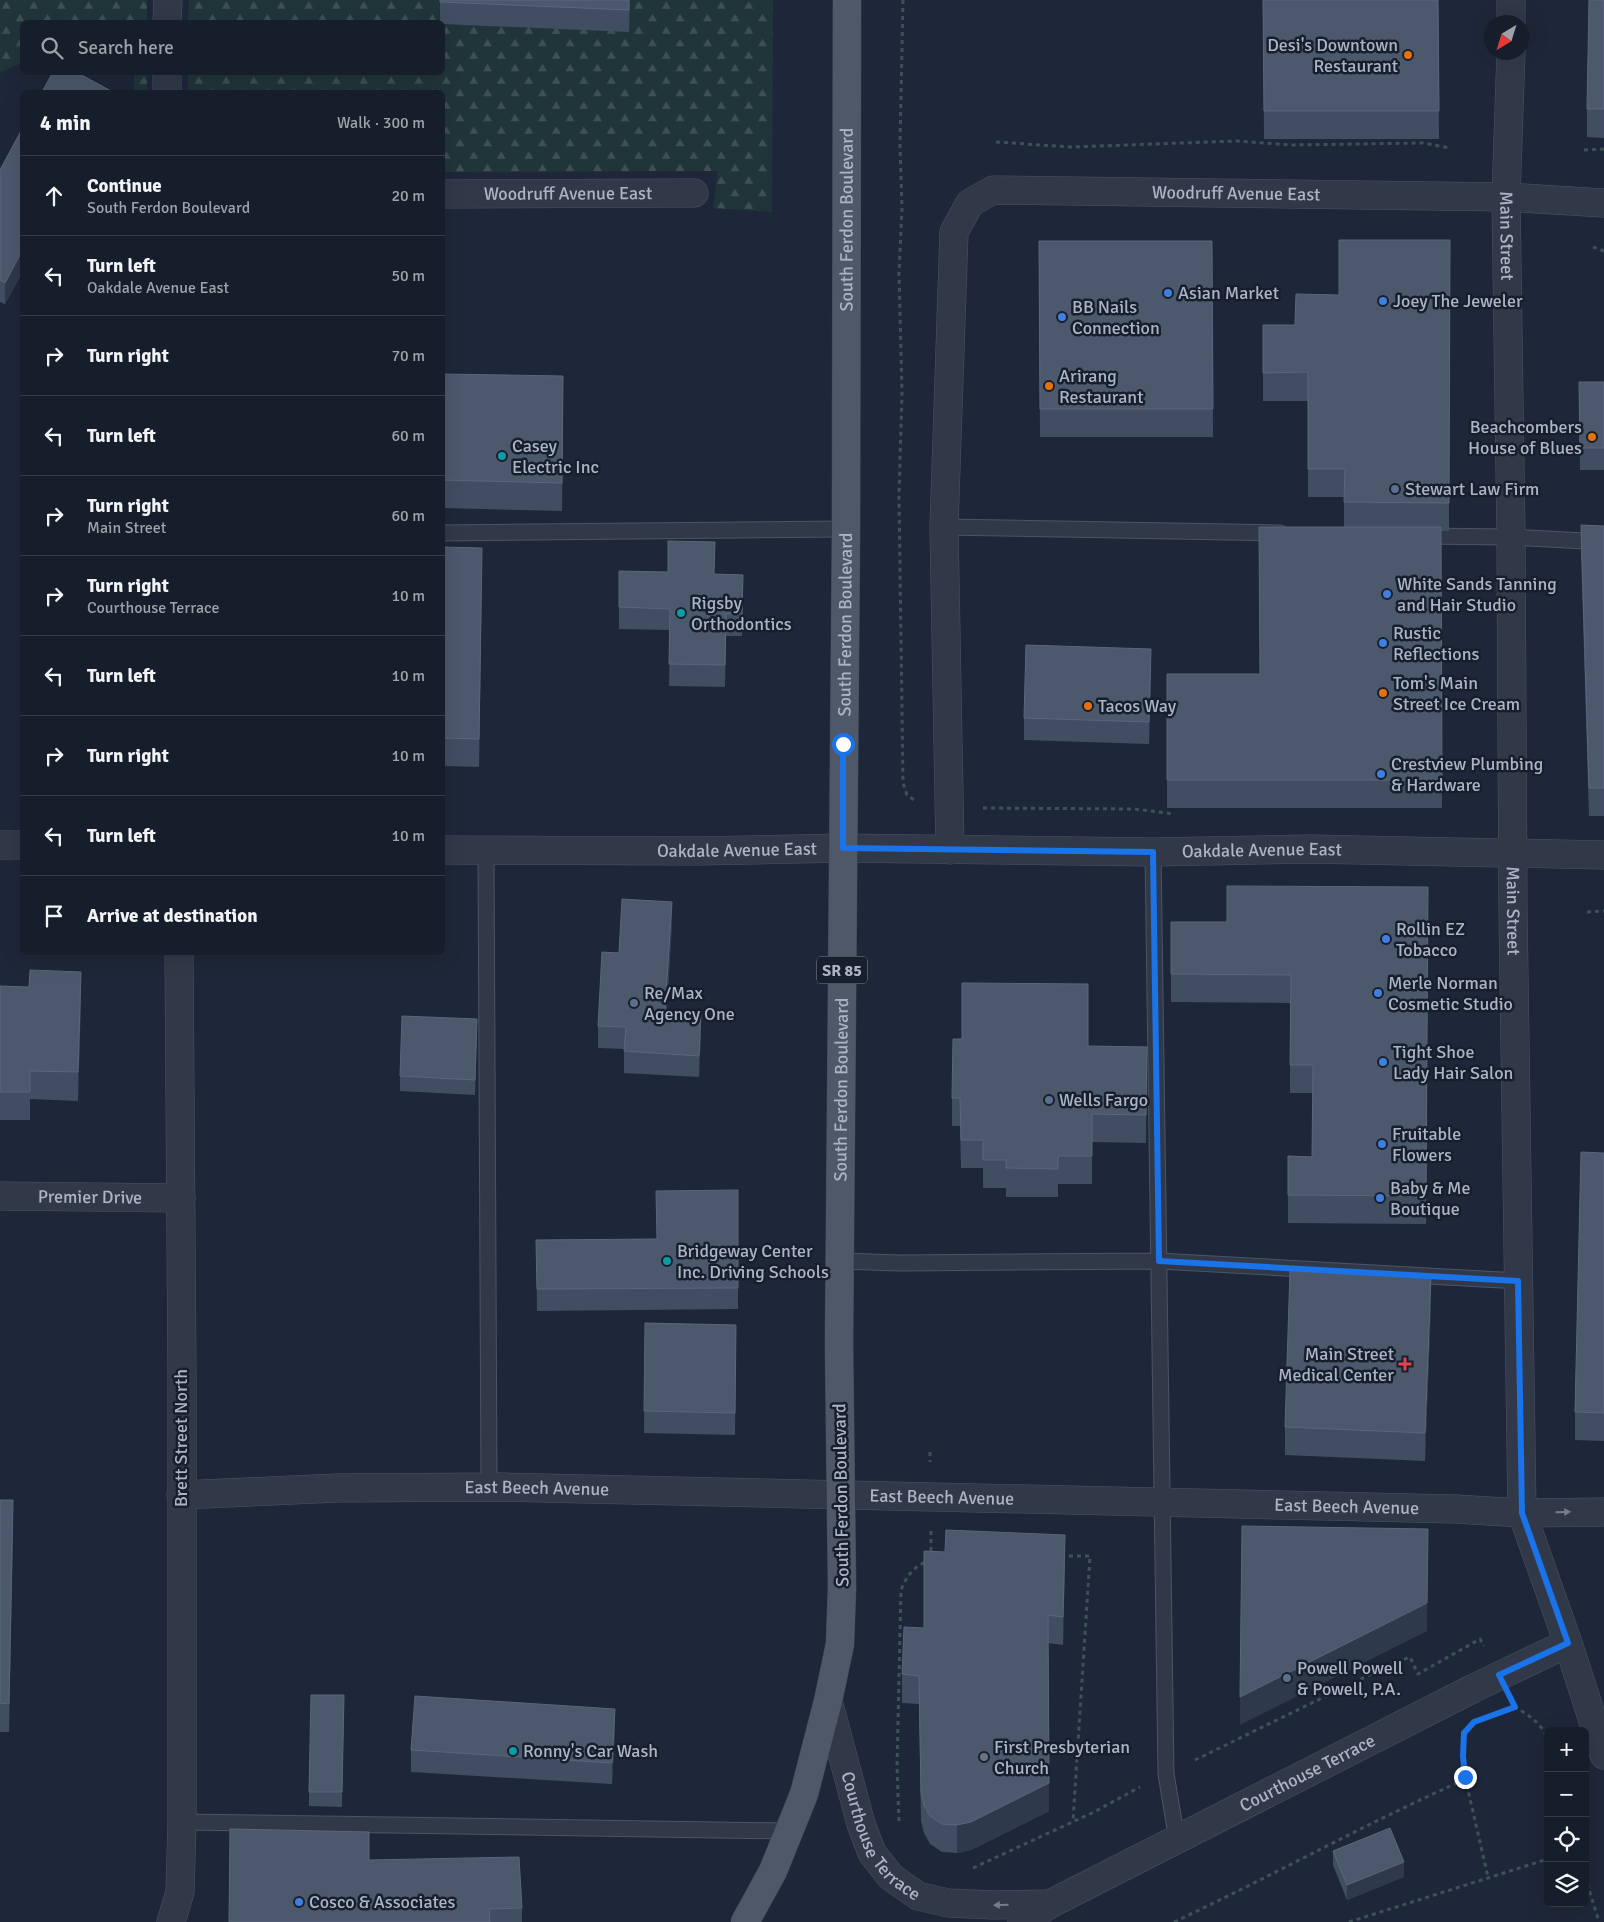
<!DOCTYPE html>
<meta charset="utf-8">
<style>
:root{--surface:#161d2b;--page:#1f2633;--text:#f1f3f6;--muted:#9ea2a9;--line:#353b47}
body{margin:0;font-family:Signika,sans-serif;background:var(--page);color:var(--text)}
.controls{position:absolute;right:15px;bottom:15px;display:grid;overflow:hidden;border-radius:8px;box-shadow:0 5px 20px #0002}
.controls button{width:45px;height:45px;display:grid;place-items:center;padding:0;border:0;border-bottom:1px solid var(--line);background:var(--surface);color:var(--text);font:25px sans-serif}
.compass{position:absolute;left:1484px;top:15px;width:45px;height:45px;border-radius:50%;background:var(--surface);box-shadow:0 5px 20px #0002;rotate:218deg}
.stop{position:absolute;width:15px;height:15px;margin:-11px;border:4px solid #1a73e8;border-radius:50%;background:#fff}
.stop.end{background:#1a73e8;border-color:#fff;box-shadow:0 1px 5px #0008}
.list{margin:0;padding:0;list-style:none}
h2{display:flex;justify-content:space-between;align-items:center;height:65px;margin:0;padding:0 20px;font-size:21px}
h2 small{font-size:16px;font-weight:400;color:var(--muted)}
.list li{display:grid;grid-template-columns:32px 1fr auto;gap:15px;align-items:center;box-sizing:border-box;height:80px;padding:0 20px;border-top:1px solid var(--line)}
.list b{display:block;font-size:19px;white-space:nowrap}
.list p{margin:0;font-size:16px;white-space:nowrap;color:var(--muted)}
.list em{font-size:16px;font-style:normal;color:var(--muted)}
.icon{flex:none;width:28px;height:28px;fill:none;stroke:currentColor;stroke-width:2;stroke-linecap:round;stroke-linejoin:round}
.map{position:relative;flex:none;width:1604px;height:1922px;overflow:hidden}
.search{position:absolute;background:var(--surface);box-shadow:0 5px 20px #0002;left:20px;top:20px;width:425px;height:55px;display:flex;align-items:center;gap:12px;box-sizing:border-box;padding:0 18px;border-radius:8px;color:var(--muted);font-size:19px}
.panel{position:absolute;background:var(--surface);box-shadow:0 5px 20px #0002;left:20px;top:90px;width:425px;height:865px;border-radius:8px}
.map>svg:first-child{display:block}
.forest{fill:url(#forest-firs)}
.lines{fill:none;stroke-linecap:round;stroke-linejoin:round}
.service-casing{stroke:#4c5464;stroke-width:17}
.minor-casing{stroke:#4c5464;stroke-width:29}
.tertiary-casing{stroke:#4c5464;stroke-width:29}
.primary-casing{stroke:#3b4352;stroke-width:29}
.path{stroke:#3d5257;stroke-width:3;stroke-dasharray:4 4;stroke-linecap:butt}
.service{stroke:#313949;stroke-width:15}
.minor{stroke:#313949;stroke-width:28}
.tertiary{stroke:#313949;stroke-width:28}
.primary{stroke:#4f5869;stroke-width:28}
.wall{fill:#414d61}
.shaded-wall{fill:#2e394c}
.building{fill:#4c586c;stroke:#5b667a}
.oneway{fill:#747d8e}
.route{stroke:#1a73e8;stroke-width:6}
.food-dot{fill:#e8710a;stroke:#171f2d;stroke-width:2}
.shop-dot{fill:#3f7fe0;stroke:#171f2d;stroke-width:2}
.culture-dot{fill:#0f9aa8;stroke:#171f2d;stroke-width:2}
.service-dot{fill:#5c6f8a;stroke:#171f2d;stroke-width:2}
.health-dot{fill:#e0444e;stroke:#171f2d;stroke-width:2}
.worship-dot{fill:#6b7280;stroke:#171f2d;stroke-width:2}
.labels{text-anchor:middle;stroke-width:5;stroke-linejoin:round;paint-order:stroke}
.shield{fill:#171f2d;stroke:#7f8798;stroke-width:1}
.shield-label{font-size:16px;font-weight:bold;fill:#abb4c6}
.poi-label{font-size:18px;fill:#abb4c6;stroke:#171f2d;text-anchor:start}
.street-label{font-size:18px;fill:#abb4c6;stroke:#171f2d}
</style>
<div class="map">
<svg width="1604" height="1922" viewBox="0 0 1604 1922">
<defs>
<pattern id="forest-firs" width="22" height="20" patternUnits="userSpaceOnUse" patternTransform="scale(1.25)"><rect width="22" height="20" fill="#20353a"/><path d="M5 1l3.5 6h-7zM16 11l3.5 6h-7z" fill="#3e5055"/></pattern>
</defs>
<rect width="100%" height="100%" fill="#1e2739"/>
<path class="forest" d="M0 0H147V22H134V20L128 22H22V63L0 72Z
M189 0H773L772 212 713 208 718 171 443 172 442 92H188V73L442 72V22H188Z
M134 73H147V92H134Z"/>
<g class="lines">
<defs>
<path id="service" d="M944 527 1280 533
M442 533 846 529
M1421 536 1511 537 1604 542
M486 850 489 1487
M1153 852 1166 1774 1177 1840
M840 1261 899 1263 1159 1261 1519 1281
M182 1822 789 1831"/>
<g id="minor">
<path d="M167 22 168 0"/>
<path d="M167 72V92"/>
<path id="s1" d="M442 194 694 193"/>
<path d="M0 845H22"/>
<path id="s2" d="M442 850 698 851 843 848 1153 852 1310 849 1604 855"/>
<path id="s3" d="M950 850 944 527 954 232 970 203 993 190 1506 197 1604 203"/>
<path id="s4" d="M0 1196 181 1198"/>
<path id="s5" d="M181 1495 337 1488 502 1487 1455 1509 1522 1513 1604 1512"/>
<path id="s6" d="M828 1701 861 1824 872 1853 891 1877 918 1896 948 1903 995 1905 1050 1904"/>
<path d="M171 1922 180 1892 182 1822V1377L179 952"/>
<path id="s7" d="M1022 1922 1050 1904 1474 1688 1568 1643"/>
</g>
<g id="tertiary">
<path d="M1511 22V0"/>
<path id="s8" d="M1511 52 1506 197 1507 266 1511 537 1513 910 1522 1513 1568 1643 1604 1755"/>
</g>
<g id="primary">
<path id="s9" d="M745 1922 773 1871 804 1794 828 1701 840 1644 842 1588 839 1345 846 529 847 0"/>
</g>
</defs>
<use href="#service" class="service-casing"/>
<use href="#minor" class="minor-casing"/>
<use href="#tertiary" class="tertiary-casing"/>
<use href="#primary" class="primary-casing"/>
<path class="path" d="M903 0 900 144 902 208 899 273 902 392 899 496 903 783 907 795 914 800
M996 142 1071 147 1237 141 1291 145 1423 143 1450 148
M1584 150 1604 149
M1593 247 1604 251
M983 808 1134 809 1174 814
M1587 912 1604 911
M930 1452V1462
M931 1531V1555
M1061 1556H1090L1073 1821
M1514 1707C1528 1714 1544 1725 1548 1741
M1195 1760 1392 1664 1410 1657 1418 1674 1480 1639 1484 1646
M1465 1777 1488 1877
M899 1821 897 1767 901 1590C906 1577 913 1567 926 1562
M973 1868 1094 1812 1140 1787
M1585 1876 1599 1922
M1174 1922C1270 1877 1361 1826 1457 1783L1465 1777 1463 1756 1465 1732
M1349 1922 1548 1859"/>
<use href="#service" class="service"/>
<use href="#minor" class="minor"/>
<use href="#tertiary" class="tertiary"/>
<use href="#primary" class="primary"/>
</g>
<path class="wall" d="M440 0H630L629 32 442 24V22H440Z
M1263 0H1438L1439 139H1264Z
M1604 0V138L1587 137V109Z
M22 129V273L5 304 0 302V170Z
M1450 240 1449 531H1441L1442 808H1167V674H1260L1344 527V497H1308V401H1263V325H1295L1339 295Z
M1039 241H1212L1213 437H1040Z
M442 374 563 404 562 511 442 508Z
M1604 382V470H1580L1579 404Z
M1581 525 1604 526V816H1589L1581 554Z
M442 547 482 576 479 767 442 766Z
M715 574 743 575 742 636H726L725 687 669 686 670 630 619 629V607Z
M1151 671 1149 744 1024 740V718Z
M1428 887 1426 1224 1288 1223V1156L1312 1157 1313 1093H1290V1003L1171 1002V922H1227Z
M672 924 667 1010 701 1033 699 1077 624 1073V1049L598 1048V1026L619 953Z
M0 986 81 1000 78 1101 30 1099V1120H0Z
M477 1034 475 1095 400 1091V1076Z
M1088 1046 1147 1047 1146 1143 1092 1142V1184H1058V1197H1006V1188H983V1168H961L960 1126H952V1098Z
M1604 1153V1441L1575 1440V1412Z
M738 1190V1309L537 1311 536 1240 656 1239Z
M1431 1305 1425 1461 1285 1455V1427Z
M645 1323 736 1325 735 1435 644 1433Z
M0 1500 13 1528 9 1732H0Z
M1065 1563 1063 1645 1048 1643 1049 1811 971 1850 957 1853 942 1852 930 1844 924 1833 921 1821 919 1704 902 1703V1674L924 1628Z
M344 1695 342 1807 309 1806V1792Z
M615 1731 612 1784 411 1772V1750Z
M1333 1851 1404 1877 1347 1900 1333 1865Z
M369 1860 522 1908V1922H229Z"/>
<path class="shaded-wall" d="M629 0H630L629 32Z
M22 251V273L5 304V283Z
M563 376V404L562 511V483Z
M482 548V576L479 767V739Z
M1151 649V671L1149 744V722Z
M672 902V924L665 1031V1010Z
M81 972V1000L78 1101V1072Z
M701 1012V1033L699 1077V1056Z
M477 1019V1034L475 1095V1080Z
M1431 1276V1305L1425 1461V1433Z
M13 1500V1528L9 1732V1704Z
M1428 1529 1427 1631 1240 1725V1697Z
M1065 1535V1563L1063 1645V1617Z
M615 1709V1731L612 1784V1763Z
M1049 1783V1811L971 1850 957 1853V1825Z
M1404 1862V1877L1347 1900V1885Z"/>
<path class="building" d="M440 0H629V10L440 2Z
M1263 0H1438L1439 111H1264Z
M1589 0H1604V109H1587Z
M53 72H76L113 92H42Z
M22 129V251L5 283 0 280V170Z
M1339 240H1450L1449 503 1344 502 1345 469H1308V372L1263 373V325H1295L1296 294 1339 295Z
M1039 241H1212L1213 409H1040Z
M442 374 563 376 562 483 442 480Z
M1579 382H1604V448H1580Z
M1581 525 1604 526V788H1589Z
M1259 527H1441L1442 780H1167V674H1260Z
M668 541 715 542 714 574 743 575 742 614H726L725 665 669 664 670 609 619 607V571L668 572Z
M442 547 482 548 479 739 442 738Z
M1026 645 1151 649 1149 722 1024 718Z
M1227 886 1428 887 1426 1196 1288 1195V1156L1312 1157 1313 1065H1290L1291 975 1171 974V922H1227Z
M622 899 672 902 665 1010 701 1012 699 1056 624 1051 626 1027 598 1026 602 952 619 953Z
M30 970 81 972 78 1072 30 1071V1092H0V986L29 987Z
M962 983 1088 984V1046L1147 1047 1146 1115 1092 1114V1156H1058V1169L1006 1168V1160H983V1140H961L960 1098H952L953 1039H962Z
M402 1016 477 1019 475 1080 400 1076Z
M1581 1152 1604 1153V1413L1575 1412Z
M738 1190V1288L537 1289 536 1240 657 1239 656 1191Z
M1290 1270 1431 1276 1425 1433 1285 1427Z
M645 1323 736 1325 735 1413 644 1411Z
M0 1500H13L9 1704 0 1703Z
M1242 1526 1428 1529 1427 1603 1240 1697Z
M946 1530 1065 1535 1063 1617 1048 1615 1049 1783 971 1822 957 1825 942 1824 930 1816 924 1805 921 1793 919 1676 902 1674 904 1627 924 1628V1551L945 1552Z
M311 1695H344L342 1792H309Z
M415 1696 615 1709 612 1763 411 1750Z
M1390 1828 1404 1862 1347 1885 1333 1851Z
M230 1829 369 1832V1860L519 1857 522 1908 489 1909 490 1922H229Z"/>
<defs><path id="oneway-solid" d="M-6-.8H1V-3.2L6.5 0L1 3.2V.8H-6Z" transform="scale(1.25)"/></defs>
<g class="oneway">
<use href="#oneway-solid" transform="translate(1563 1512) rotate(-1)"/>
<use href="#oneway-solid" transform="translate(1001 1905) rotate(179)"/>
</g>
<g class="lines">
<path class="route" d="M843 744V848L1153 852 1159 1261 1518 1281 1522 1513 1568 1643 1499 1675 1515 1707 1474 1722 1464 1733 1463 1756 1465 1777"/>
</g>
<g class="food-dot">
<circle cx="1408" cy="55" r="5"/>
<circle cx="1049" cy="386" r="5"/>
<circle cx="1592" cy="437" r="5"/>
<circle cx="1383" cy="693" r="5"/>
<circle cx="1088" cy="706" r="5"/>
</g>
<g class="shop-dot">
<circle cx="1168" cy="293" r="5"/>
<circle cx="1383" cy="301" r="5"/>
<circle cx="1062" cy="317" r="5"/>
<circle cx="1387" cy="594" r="5"/>
<circle cx="1383" cy="643" r="5"/>
<circle cx="1381" cy="774" r="5"/>
<circle cx="1386" cy="939" r="5"/>
<circle cx="1378" cy="993" r="5"/>
<circle cx="1383" cy="1062" r="5"/>
<circle cx="1382" cy="1144" r="5"/>
<circle cx="1380" cy="1198" r="5"/>
<circle cx="299" cy="1902" r="5"/>
</g>
<g class="culture-dot">
<circle cx="502" cy="456" r="5"/>
<circle cx="681" cy="613" r="5"/>
<circle cx="667" cy="1261" r="5"/>
<circle cx="513" cy="1751" r="5"/>
</g>
<g class="service-dot">
<circle cx="1395" cy="489" r="5"/>
<circle cx="634" cy="1003" r="5"/>
<circle cx="1049" cy="1100" r="5"/>
<circle cx="1287" cy="1678" r="5"/>
</g>
<path class="health-dot" d="M1402.5 1356.5h5v5h5v5h-5v5h-5v-5h-5v-5h5z"/>
<circle class="worship-dot" cx="984" cy="1757" r="5"/>
<g class="labels">
<rect class="shield" x="817" y="956.5" width="50" height="27" rx="4"/>
<g class="shield-label">
<text x="842" y="976">SR 85</text>
</g>
<g class="poi-label">
<text x="1398" y="51" text-anchor="end">Desi's Downtown<tspan x="1398" dy="21">Restaurant</tspan></text>
<text x="1178" y="299">Asian Market</text>
<text x="1393" y="307">Joey The Jeweler</text>
<text x="1072" y="313">BB Nails<tspan x="1072" dy="21">Connection</tspan></text>
<text x="1059" y="382">Arirang<tspan x="1059" dy="21">Restaurant</tspan></text>
<text x="1582" y="433" text-anchor="end">Beachcombers<tspan x="1582" dy="21">House of Blues</tspan></text>
<text x="512" y="452">Casey<tspan x="512" dy="21">Electric Inc</tspan></text>
<text x="1405" y="495">Stewart Law Firm</text>
<text x="1397" y="590">White Sands Tanning<tspan x="1397" dy="21">and Hair Studio</tspan></text>
<text x="691" y="609">Rigsby<tspan x="691" dy="21">Orthodontics</tspan></text>
<text x="1393" y="639">Rustic<tspan x="1393" dy="21">Reflections</tspan></text>
<text x="1393" y="689">Tom's Main<tspan x="1393" dy="21">Street Ice Cream</tspan></text>
<text x="1098" y="712">Tacos Way</text>
<text x="1391" y="770">Crestview Plumbing<tspan x="1391" dy="21">&amp; Hardware</tspan></text>
<text x="1396" y="935">Rollin EZ<tspan x="1396" dy="21">Tobacco</tspan></text>
<text x="1388" y="989">Merle Norman<tspan x="1388" dy="21">Cosmetic Studio</tspan></text>
<text x="644" y="999">Re/Max<tspan x="644" dy="21">Agency One</tspan></text>
<text x="1393" y="1058">Tight Shoe<tspan x="1393" dy="21">Lady Hair Salon</tspan></text>
<text x="1059" y="1106">Wells Fargo</text>
<text x="1392" y="1140">Fruitable<tspan x="1392" dy="21">Flowers</tspan></text>
<text x="1390" y="1194">Baby &amp; Me<tspan x="1390" dy="21">Boutique</tspan></text>
<text x="677" y="1257">Bridgeway Center<tspan x="677" dy="21">Inc. Driving Schools</tspan></text>
<text x="1394" y="1360" text-anchor="end">Main Street<tspan x="1394" dy="21">Medical Center</tspan></text>
<text x="1297" y="1674">Powell Powell<tspan x="1297" dy="21">&amp; Powell, P.A.</tspan></text>
<text x="994" y="1753">First Presbyterian<tspan x="994" dy="21">Church</tspan></text>
<text x="523" y="1757">Ronny's Car Wash</text>
<text x="309" y="1908">Cosco &amp; Associates</text>
</g>
<g class="street-label">
<text dy="6" stroke="none"><textPath href="#s1" startOffset="126">Woodruff Avenue East</textPath></text>
<text dy="6" stroke="none"><textPath href="#s3" startOffset="921">Woodruff Avenue East</textPath></text>
<text dy="6" stroke="none"><textPath href="#s9" startOffset="1720">South Ferdon Boulevard</textPath></text>
<text dy="6" stroke="none"><textPath href="#s8" startOffset="184">Main Street</textPath></text>
<text dy="6" stroke="none"><textPath href="#s9" startOffset="1315">South Ferdon Boulevard</textPath></text>
<text dy="6" stroke="none"><textPath href="#s2" startOffset="295">Oakdale Avenue East</textPath></text>
<text dy="6" stroke="none"><textPath href="#s2" startOffset="820">Oakdale Avenue East</textPath></text>
<text dy="6" stroke="none"><textPath href="#s8" startOffset="859">Main Street</textPath></text>
<text dy="6" stroke="none"><textPath href="#s9" startOffset="850">South Ferdon Boulevard</textPath></text>
<text dy="6" stroke="none"><textPath href="#s4" startOffset="90">Premier Drive</textPath></text>
<text transform="translate(181 1438) rotate(-90)" y="6">Brett Street North</text>
<text dy="6" stroke="none"><textPath href="#s5" startOffset="356">East Beech Avenue</textPath></text>
<text transform="translate(841 1495) rotate(-91)" y="6">South Ferdon Boulevard</text>
<text dy="6" stroke="none"><textPath href="#s5" startOffset="761">East Beech Avenue</textPath></text>
<text dy="6" stroke="none"><textPath href="#s5" startOffset="1166">East Beech Avenue</textPath></text>
<text dy="6" stroke="none"><textPath href="#s7" startOffset="322">Courthouse Terrace</textPath></text>
<text dy="6" stroke="none"><textPath href="#s6" startOffset="148">Courthouse Terrace</textPath></text>
</g>
</g>
</svg>
<div class="controls">
<button>+</button>
<button>−</button>
<button><svg class="icon" aria-label="locate" viewBox="0 0 24 24"><circle cx="12" cy="12" r="6"/><path d="M12 2v4M12 18v4M2 12h4M18 12h4"/></svg></button>
<button><svg class="icon" aria-label="layers" viewBox="0 0 24 24"><path d="M12 4l9 5-9 5-9-5zM3 14l9 5 9-5"/></svg></button>
</div>
<svg class="compass" viewBox="-18 -18 36 36"><path d="M0-13l5 13h-10z" fill="#e53935"/><path d="M0 13l5-13h-10z" fill="#9ea2a9"/></svg>
<div class="stop" style="left:843px;top:744px"></div>
<div class="stop end" style="left:1465px;top:1777px"></div>
<div class="search"><svg class="icon" aria-label="search" viewBox="0 0 24 24"><circle cx="10" cy="10" r="6"/><path d="M15 15l6 6"/></svg>Search here</div>
<section class="panel">
<h2>4 min<small>Walk · 300 m</small></h2>
<ul class="list">
<li><svg class="icon" aria-label="ahead" viewBox="0 0 24 24"><path d="M12 20V5M6 11l6-6 6 6"/></svg><div><b>Continue</b><p>South Ferdon Boulevard</p></div><em>20 m</em></li>
<li><svg class="icon" aria-label="left" viewBox="0 0 24 24"><path d="M17 20v-9H6M10 6l-5 5 5 5"/></svg><div><b>Turn left</b><p>Oakdale Avenue East</p></div><em>50 m</em></li>
<li><svg class="icon" aria-label="right" viewBox="0 0 24 24"><path d="M7 20v-9h11M14 6l5 5-5 5"/></svg><div><b>Turn right</b></div><em>70 m</em></li>
<li><svg class="icon" aria-label="left" viewBox="0 0 24 24"><path d="M17 20v-9H6M10 6l-5 5 5 5"/></svg><div><b>Turn left</b></div><em>60 m</em></li>
<li><svg class="icon" aria-label="right" viewBox="0 0 24 24"><path d="M7 20v-9h11M14 6l5 5-5 5"/></svg><div><b>Turn right</b><p>Main Street</p></div><em>60 m</em></li>
<li><svg class="icon" aria-label="right" viewBox="0 0 24 24"><path d="M7 20v-9h11M14 6l5 5-5 5"/></svg><div><b>Turn right</b><p>Courthouse Terrace</p></div><em>10 m</em></li>
<li><svg class="icon" aria-label="left" viewBox="0 0 24 24"><path d="M17 20v-9H6M10 6l-5 5 5 5"/></svg><div><b>Turn left</b></div><em>10 m</em></li>
<li><svg class="icon" aria-label="right" viewBox="0 0 24 24"><path d="M7 20v-9h11M14 6l5 5-5 5"/></svg><div><b>Turn right</b></div><em>10 m</em></li>
<li><svg class="icon" aria-label="left" viewBox="0 0 24 24"><path d="M17 20v-9H6M10 6l-5 5 5 5"/></svg><div><b>Turn left</b></div><em>10 m</em></li>
<li><svg class="icon" aria-label="arrive" viewBox="0 0 24 24"><path d="M6 21V4h12l-3 4 3 4H6"/></svg><div><b>Arrive at destination</b></div></li>
</ul>
</section>
</div>
